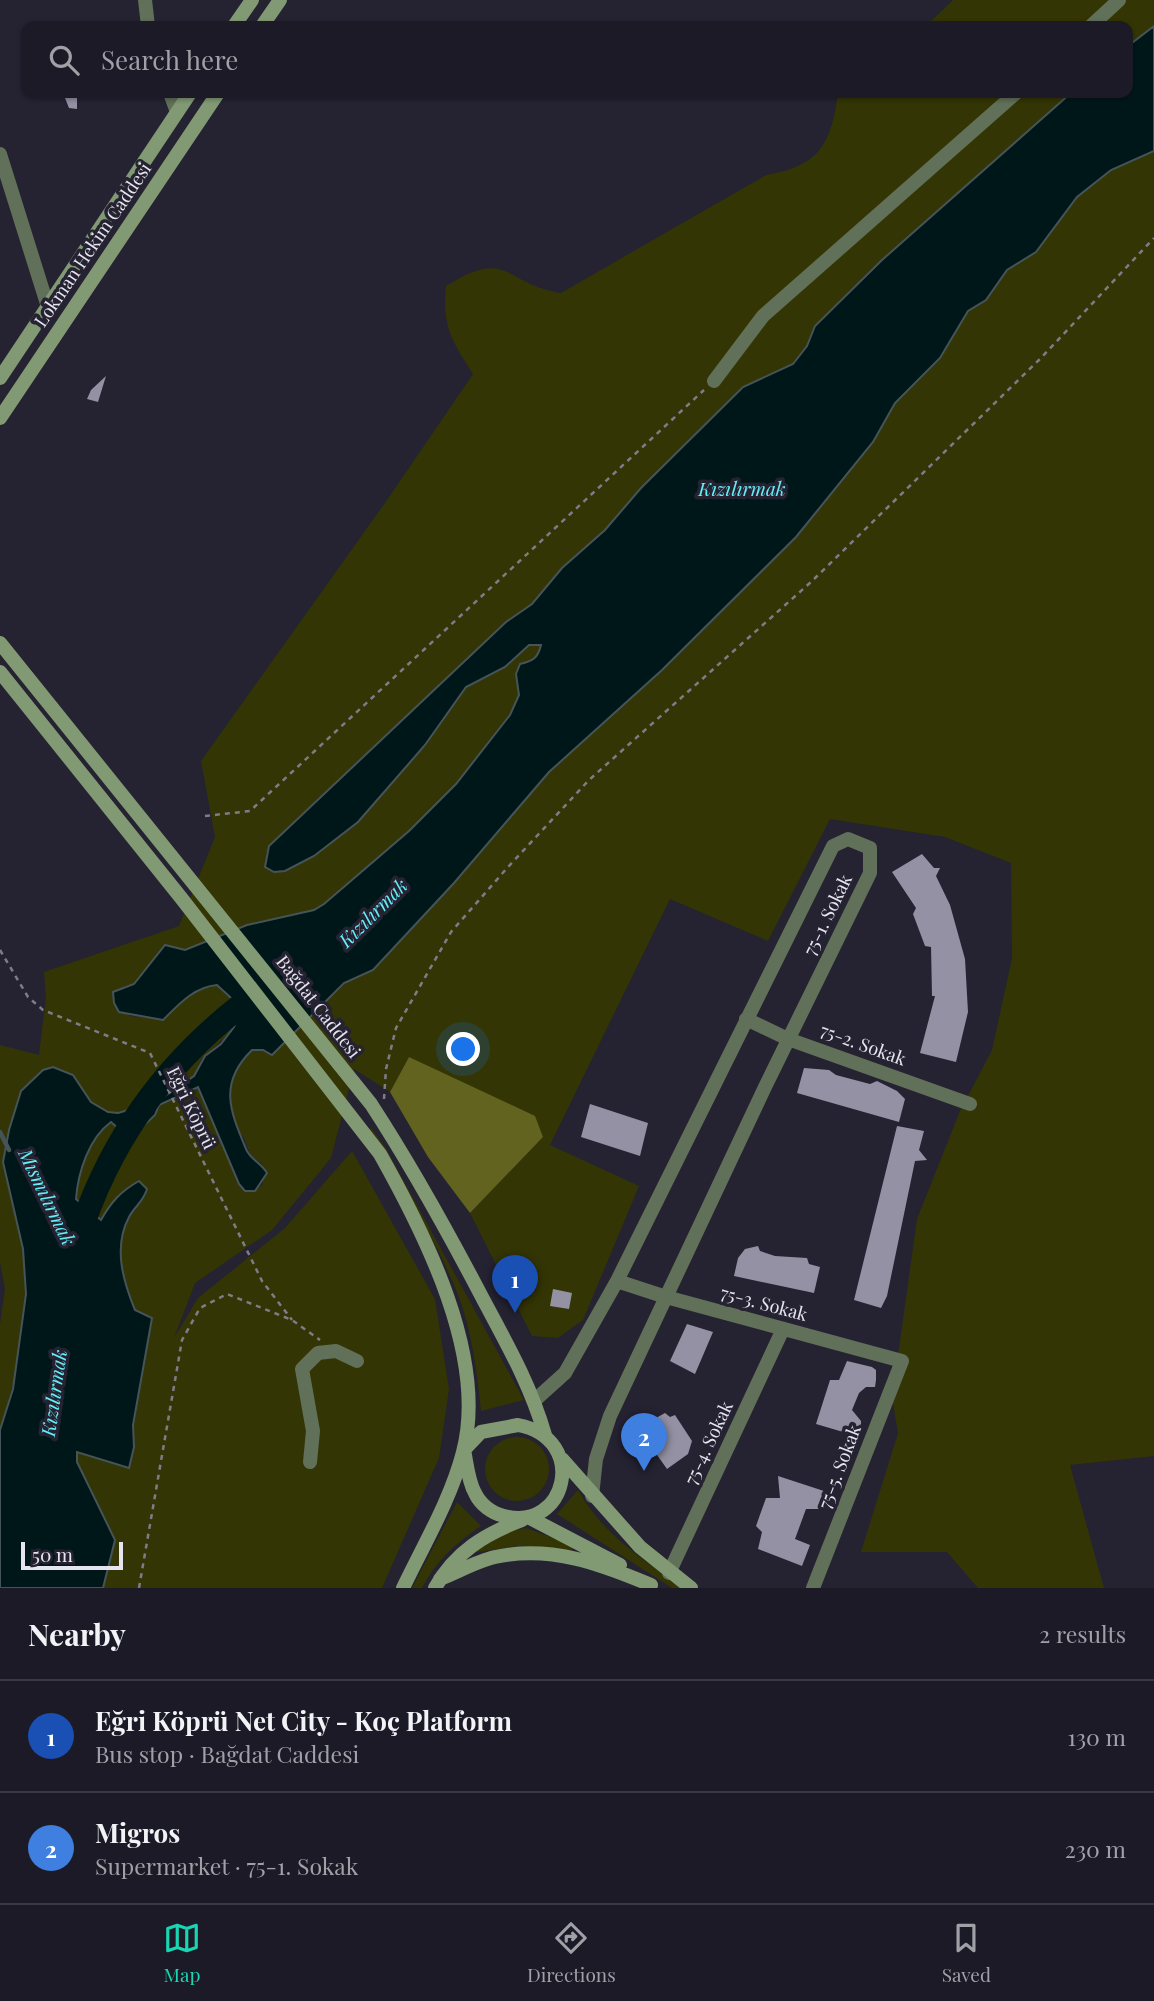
<!DOCTYPE html>
<meta charset="utf-8">
<style>
:root{--surface:#1c1a26;--page:#292732;--text:#f1f3f6;--muted:#a0a1a7;--line:#3a3843;--accent:#1ad5b2}
body{margin:0;font-family:"Playfair Display",serif;background:var(--page);color:var(--text)}
.scale{position:absolute;left:21px;bottom:18px;width:102px;box-sizing:border-box;padding-left:7px;border:4px solid #e6e4ef;border-top:0;font-size:19px;line-height:24px;white-space:nowrap;color:#e6e4ef;-webkit-text-stroke:5px #252232;paint-order:stroke}
.you{position:absolute;left:464px;top:1050px;width:24px;height:24px;margin:-18px;border:5px solid #fff;border-radius:50%;background:#1a73e8;box-shadow:0 0 0 10px #1a73e833}
.badge{display:grid;place-items:center;width:46px;height:46px;border-radius:50%;background:var(--accent);color:#fff;font-size:23px;font-weight:700}
.pin{position:absolute;translate:-50% -58px;filter:drop-shadow(0 2px 4px #0008)}
.pin::after{content:'';position:absolute;top:37px;width:24px;height:21px;background:inherit;clip-path:polygon(0 0,100% 0,50% 100%)}
.list{margin:0;padding:0;list-style:none}
h2{display:flex;justify-content:space-between;align-items:center;height:91px;margin:0;padding:0 28px;font-size:30px}
h2 small{font-size:23px;font-weight:400;color:var(--muted)}
.list li{display:grid;grid-template-columns:46px 1fr auto;gap:21px;align-items:center;box-sizing:border-box;height:112px;padding:0 28px;border-top:2px solid var(--line)}
.list b{display:block;font-size:26px;white-space:nowrap}
.list p{margin:0;font-size:23px;white-space:nowrap;color:var(--muted)}
.list em{font-size:23px;font-style:normal;color:var(--muted)}
.icon{flex:none;width:38px;height:38px;fill:none;stroke:currentColor;stroke-width:2;stroke-linecap:round;stroke-linejoin:round}
.map{position:relative;flex:none;width:1154px;height:1588px;overflow:hidden}
.search{position:absolute;background:var(--surface);box-shadow:0 2px 5px #0004;left:21px;right:21px;top:21px;height:77px;display:flex;align-items:center;gap:18px;box-sizing:border-box;padding:0 24px;border-radius:14px;color:var(--muted);font-size:26px}
.sheet{height:315px;background:var(--surface)}
nav{display:flex;justify-content:space-around;align-items:center;box-sizing:border-box;height:98px;border-top:2px solid var(--line);background:var(--surface);font-size:19px;color:var(--muted)}
nav a{display:grid;justify-items:center;gap:4px}
nav .on{color:var(--accent)}
.map>svg:first-child{display:block}
.green{fill:#343504}
.forest{fill:#61631e}
.water{fill:#001719;stroke:#455459;stroke-width:2}
.lines{fill:none;stroke-linecap:round;stroke-linejoin:round}
.stream{stroke:#455459;stroke-width:4.5}
.river{stroke:#001719;stroke-width:24}
.building{fill:#9491a4}
.path{stroke:#7f7c8a;stroke-width:2.5;stroke-dasharray:5 5;stroke-linecap:butt}
.street{stroke:#617058;stroke-width:14}
.secondary{stroke:#829a74;stroke-width:14}
.labels{text-anchor:middle;stroke-width:7;stroke-linejoin:round;paint-order:stroke}
.street-label{font-size:18px;fill:#e6e4ef;stroke:#252232}
.water-label{font-size:19px;font-style:italic;fill:#64eff8;stroke:#252232}
</style>
<div class="map">
<svg width="1154" height="1588" viewBox="0 0 1154 1588">
<rect width="100%" height="100%" fill="#252232"/>
<path class="green" d="M953 0H1154V26L1128 46V26H926Z
M838 93H1071L882 260 815 326 807 346 792 364 743 387 641 488 605 530 562 568 532 604 506 622 269 846 266 856H314L358 822 425 745 466 687 505 667 529 644 541 645 539 655 516 674 519 695 510 715 456 784 409 831 324 904 314 910 247 925 185 950 165 945 134 984 124 986 129 1016 163 1019C179 1004 194 988 217 985L242 1008C238 1031 219 1042 203 1057 198 1063 198 1070 194 1076 182 1091 131 1115 111 1112 81 1108 76 1061 43 1070 34 1083 23 1096 16 1110 0 1167 22 1224 26 1283 29 1333 14 1382 0 1430V1324L5 1289 0 1263V1045L39 1055 46 997 44 972 179 926 215 837 201 761 387 500 473 374C452 341 442 327 446 286 509 247 502 283 561 293L766 175C820 166 831 144 838 93Z
M1154 151V1456L1070 1465 1104 1588H978L947 1552H861L898 1433 892 1398 917 1219 960 1111 992 1050 1012 958 1011 863 945 837 830 819 768 941 670 899 550 1145 639 1186 583 1320 558 1338 532 1336 470 1213 543 1137 409 1057 390 1092 354 1069 331 1158 272 1230 195 1283 174 1338 198 1298 285 1228 352 1151 435 1299 449 1389 439 1458 382 1588H103L115 1540 77 1462V1452L119 1466 134 1447 133 1425 152 1318 135 1310C122 1280 109 1233 138 1208L101 1220 76 1199C78 1177 88 1131 111 1122 124 1117 141 1117 155 1115L159 1105 198 1086 239 1184 245 1191H255L263 1184 262 1164C249 1156 249 1150 244 1138 243 1136 238 1132 237 1130 220 1103 231 1070 251 1050H263L321 1007 353 976 373 970 454 883 549 772 662 670 796 537 873 442 895 403 940 358 968 311 986 300 1007 270 1036 252 1077 197 1111 170Z
M371 1128 385 1147 524 1400 481 1411C477 1373 472 1331 458 1295 436 1237 400 1185 365 1132Z
M485 1469a32 32 0 1 1 64 0a32 32 0 1 1-64 0Z
M578 1490C602 1534 644 1560 683 1588H672L557 1514Z
M457 1502 481 1526C457 1542 435 1562 422 1588H412Z
M526 1528 573 1545 572 1551 520 1546 477 1552V1548L511 1531Z"/>
<path class="forest" d="M409 1057 535 1116 543 1137 470 1213 428 1157 390 1092Z"/>
<path class="water" d="M1154 26V151L1111 170 1077 197 1036 252 1007 270 986 300 968 311 940 358 895 403 873 442 796 537 662 670 549 772 454 883 373 970 344 983 272 1055 263 1050H252C218 1083 230 1111 246 1149 250 1159 261 1163 267 1173L255 1191H245L239 1184 198 1087 159 1105 155 1115 139 1130 119 1129 111 1122C89 1138 78 1172 76 1199L101 1220C111 1202 121 1191 139 1181L147 1189C143 1202 135 1206 129 1217 113 1247 123 1281 135 1310L152 1318 133 1425 134 1447 129 1468 77 1452V1462L115 1540 103 1588H0V1430L13 1389 26 1294 23 1249 3 1162 9 1130 21 1091 43 1070 53 1067 73 1075 91 1102 108 1112 118 1113 156 1102 194 1076 205 1056 221 1044 234 1027 242 1008 217 985C194 987 179 1004 163 1020L119 1012 114 1003 113 992 134 984 165 945 185 950 247 925 314 910 324 904 409 831 456 784 510 715 519 695 516 674 520 664C533 661 538 658 541 645H529L505 667 466 687 425 745 358 822 314 856 285 871 274 872 265 867 269 846 506 622 532 604 562 568 605 530 641 488 743 387 793 364 807 346 815 326 882 260 1071 93H1128V46Z"/>
<g class="lines">
<path class="stream" d="M0 1132 9 1150"/>
<path class="river" d="M78 1239C111 1134 175 1050 266 987"/>
</g>
<path class="building" d="M63 93H77V109L69 108Z
M106 376 98 402 87 399 91 390Z
M922 854 934 868H940L936 876 950 905 965 959 968 1012 956 1062 920 1053 935 996H932L931 947 925 946 913 914 916 908 892 872Z
M804 1068 829 1070 836 1075 870 1084 877 1081 897 1091 905 1099 899 1122 797 1093Z
M590 1104 648 1123 640 1156 581 1137Z
M897 1126 924 1131 919 1150 927 1160 915 1161 887 1296 881 1308 854 1300Z
M758 1246 760 1251 775 1256 807 1258 809 1264 820 1267 814 1293 734 1276 738 1258 745 1249Z
M553 1289 572 1293 569 1309 550 1306Z
M687 1324 713 1332 695 1374 670 1361Z
M847 1361 872 1367 876 1370V1380L875 1387H866L859 1393 852 1410 861 1421V1428L850 1434 816 1424 830 1380H839Z
M665 1413 670 1417 675 1415 692 1441 688 1454 667 1469 638 1428Z
M778 1476 827 1492 821 1509H806L795 1539 810 1545 802 1566 758 1549 762 1532 756 1526 766 1498H780Z"/>
<g class="lines">
<path class="path" d="M205 816 250 811 704 390
M0 950 28 997 43 1010 150 1053 262 1281 292 1320
M384 1099 386 1069 396 1028 451 932 508 867 589 780 811 582 1040 359 1154 238
M139 1588 182 1340 200 1308 227 1294 292 1320 320 1340"/>
<path class="street" d="M145 0 148 26
M1091 26 1119 0
M170 93 177 112
M0 154 48 307
M714 381 763 316 1016 93
M746 1019 788 1039 970 1104
M617 1281 666 1297 902 1361 813 1588
M535 1400 565 1373 617 1281 833 846 848 839 870 848V873L765 1087 610 1416 596 1459 592 1496
M310 1462 313 1431 302 1369 318 1353 336 1351 357 1361
M669 1573 783 1329"/>
<path class="secondary" d="M234 26 252 0
M262 26 280 0
M0 378 190 93
M0 418 218 93
M0 643 371 1104C412 1167 448 1232 483 1299 507 1344 531 1386 545 1435
M0 672 182 899 380 1154C425 1234 488 1358 463 1452 451 1499 424 1544 403 1588
M518 1425C590 1439 566 1533 504 1516 491 1513 480 1504 475 1493 468 1481 467 1464 464 1450L481 1432Z
M562 1459 640 1547 691 1588
M528 1517 620 1565
M440 1579C458 1572 477 1561 495 1557 551 1545 601 1564 651 1585
M435 1588C455 1552 485 1534 522 1520"/>
</g>
<g class="labels">
<g class="street-label">
<text transform="translate(93 245) rotate(-56)" y="6">Lokman Hekim Caddesi</text>
<text transform="translate(828 915) rotate(-64)" y="6">75-1. Sokak</text>
<text transform="translate(318 1007) rotate(52)" y="6">Bağdat Caddesi</text>
<text transform="translate(863 1045) rotate(20)" y="6">75-2. Sokak</text>
<text transform="translate(191 1108) rotate(64)" y="6">Eğri Köprü</text>
<text transform="translate(764 1304) rotate(15)" y="6">75-3. Sokak</text>
<text transform="translate(709 1443) rotate(-65)" y="6">75-4. Sokak</text>
<text transform="translate(840 1467) rotate(-69)" y="6">75-5. Sokak</text>
</g>
<g class="water-label">
<text x="742" y="496">Kızılırmak</text>
<text transform="translate(373 913) rotate(-45)" y="7">Kızılırmak</text>
<text transform="translate(47 1197) rotate(64)" y="7">Mısmılırmak</text>
<text transform="translate(54 1393) rotate(-82)" y="7">Kızılırmak</text>
</g>
</g>
</svg>
<div class="scale">50 m</div>
<div class="you"></div>
<div class="pin badge" style="left:515px;top:1313px;background:#1a4fb4">1</div>
<div class="pin badge" style="left:644px;top:1471px;background:#3f7fe0">2</div>
<div class="search"><svg class="icon" aria-label="search" viewBox="0 0 24 24"><circle cx="10" cy="10" r="6"/><path d="M15 15l6 6"/></svg>Search here</div>
</div>
<section class="sheet">
<h2>Nearby<small>2 results</small></h2>
<ul class="list">
<li><span class="badge" style="background:#1a4fb4">1</span><div><b>Eğri Köprü Net City - Koç Platform</b><p>Bus stop · Bağdat Caddesi</p></div><em>130 m</em></li>
<li><span class="badge" style="background:#3f7fe0">2</span><div><b>Migros</b><p>Supermarket · 75-1. Sokak</p></div><em>230 m</em></li>
</ul>
</section>
<nav>
<a class="on"><svg class="icon" aria-label="map" viewBox="0 0 24 24"><path d="M3 6l6-2 6 2 6-2v14l-6 2-6-2-6 2zM9 4v14M15 6v14"/></svg>Map</a>
<a><svg class="icon" aria-label="directions" viewBox="0 0 24 24"><path d="M12 3l9 9-9 9-9-9zM9 14v-3h6M13 9l2 2-2 2"/></svg>Directions</a>
<a><svg class="icon" aria-label="saved" viewBox="0 0 24 24"><path d="M7 4h10v16l-5-4-5 4z"/></svg>Saved</a>
</nav>
